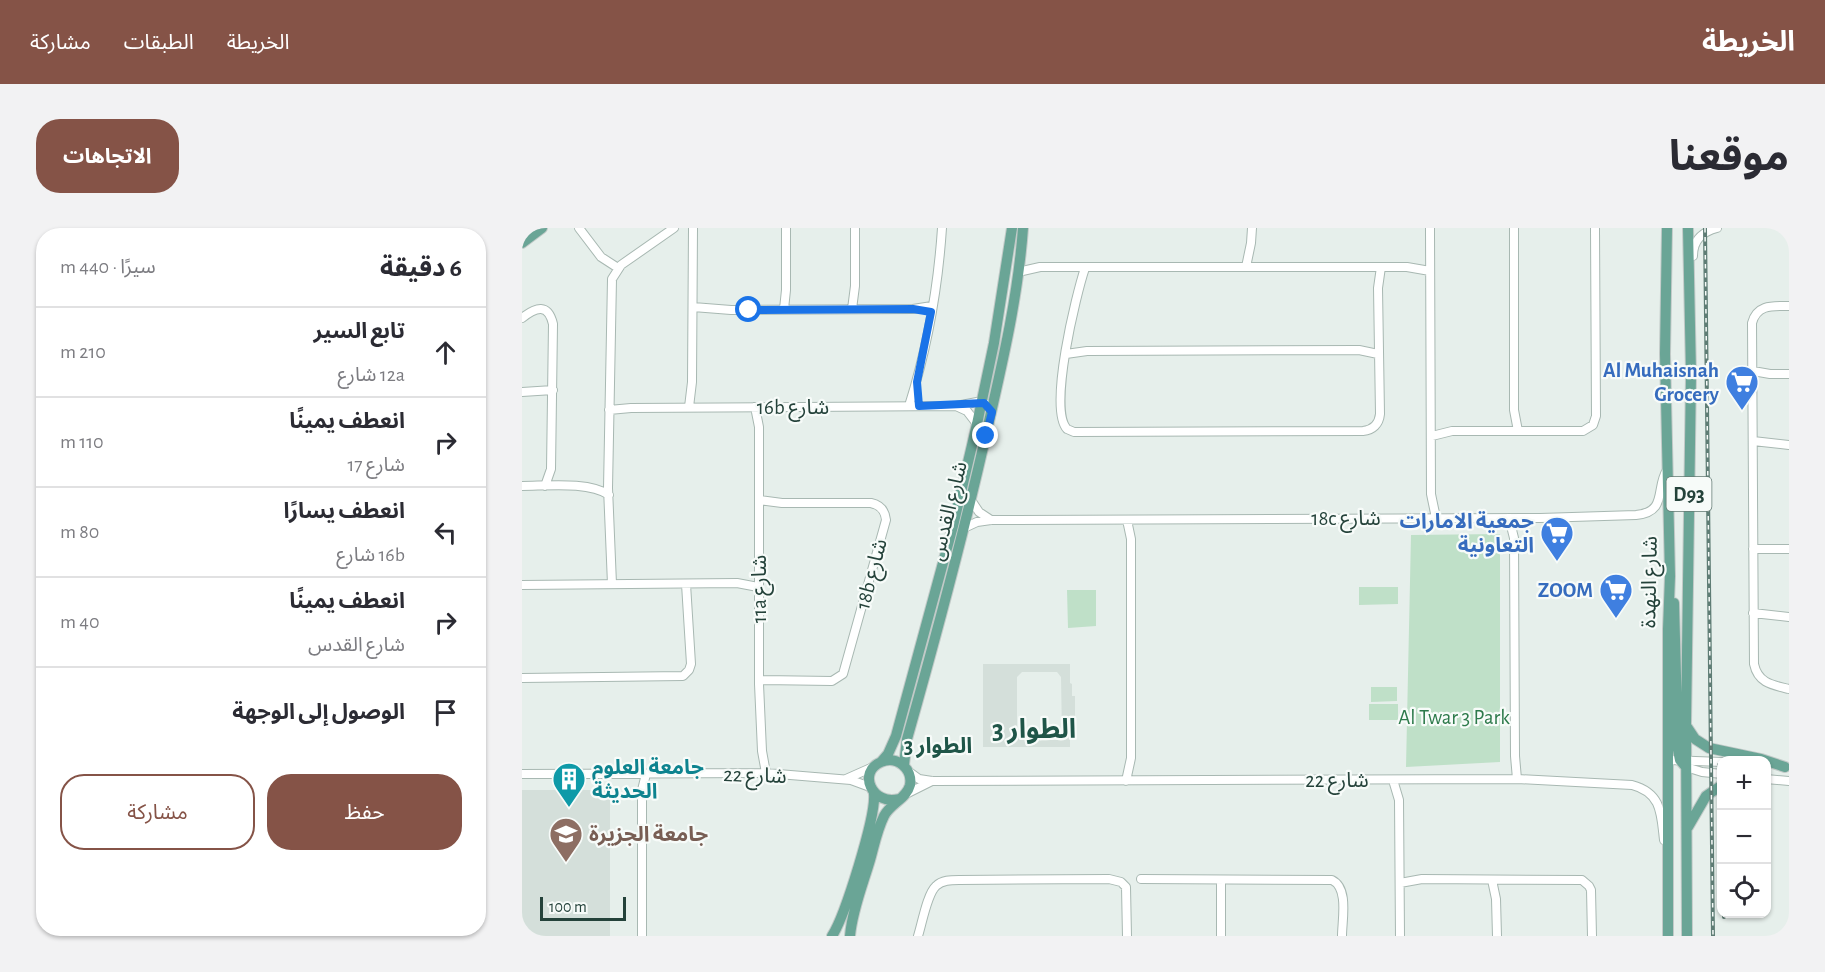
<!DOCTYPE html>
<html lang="ar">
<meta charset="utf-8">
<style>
:root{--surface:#fff;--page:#f2f2f3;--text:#2b2b33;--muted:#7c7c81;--line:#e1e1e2;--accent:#855347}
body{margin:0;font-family:"Alegreya Sans","Noto Sans Arabic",sans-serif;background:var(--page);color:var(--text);direction:rtl}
.controls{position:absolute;right:18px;bottom:18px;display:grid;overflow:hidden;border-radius:12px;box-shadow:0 2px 4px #0004}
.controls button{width:54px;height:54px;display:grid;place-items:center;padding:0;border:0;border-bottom:2px solid var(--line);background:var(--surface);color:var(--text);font:30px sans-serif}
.scale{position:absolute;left:18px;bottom:15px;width:86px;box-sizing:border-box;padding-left:6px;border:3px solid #24423a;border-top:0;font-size:16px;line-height:21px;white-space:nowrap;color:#24423a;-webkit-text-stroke:4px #f7fbf9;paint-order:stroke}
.stop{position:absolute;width:18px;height:18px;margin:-14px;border:4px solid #1a73e8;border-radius:50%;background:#fff}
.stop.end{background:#1a73e8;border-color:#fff;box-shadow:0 2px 6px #0008}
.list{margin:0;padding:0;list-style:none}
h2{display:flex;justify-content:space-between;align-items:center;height:78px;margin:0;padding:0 24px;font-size:26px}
h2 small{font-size:20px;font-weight:400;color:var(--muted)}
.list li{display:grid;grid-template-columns:39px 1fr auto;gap:18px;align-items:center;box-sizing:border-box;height:90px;padding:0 24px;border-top:2px solid var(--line)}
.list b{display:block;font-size:22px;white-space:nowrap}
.list p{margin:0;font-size:20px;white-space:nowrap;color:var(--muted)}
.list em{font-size:20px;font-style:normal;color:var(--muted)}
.actions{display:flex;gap:12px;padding:18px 24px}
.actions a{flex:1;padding:14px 0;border:2px solid var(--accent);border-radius:24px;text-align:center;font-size:21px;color:var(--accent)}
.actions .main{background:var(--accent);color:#fff}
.icon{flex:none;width:33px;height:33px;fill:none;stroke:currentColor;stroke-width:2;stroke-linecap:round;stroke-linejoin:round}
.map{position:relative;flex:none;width:1267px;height:708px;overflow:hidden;direction:ltr;border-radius:24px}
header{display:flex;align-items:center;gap:36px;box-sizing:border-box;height:84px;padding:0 30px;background:var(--accent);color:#fff}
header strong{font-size:28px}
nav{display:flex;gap:33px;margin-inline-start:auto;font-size:21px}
.intro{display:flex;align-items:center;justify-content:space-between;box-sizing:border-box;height:144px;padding:0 36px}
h1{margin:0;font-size:42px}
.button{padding:15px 27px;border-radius:24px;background:var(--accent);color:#fff;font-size:21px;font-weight:700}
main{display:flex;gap:36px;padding:0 36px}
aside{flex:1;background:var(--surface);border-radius:24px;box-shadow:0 2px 4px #0004}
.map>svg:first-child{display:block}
.built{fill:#d4dfda;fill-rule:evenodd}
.green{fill:#bfe0c8}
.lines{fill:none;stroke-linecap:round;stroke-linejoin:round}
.minor-casing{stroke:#a8b8b2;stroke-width:10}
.major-casing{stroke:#c2cac8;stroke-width:12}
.minor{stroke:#fff;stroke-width:8}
.major{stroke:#6aa596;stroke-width:10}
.rail-casing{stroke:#5f7d75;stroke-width:4}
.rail{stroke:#f7fbf9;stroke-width:1.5;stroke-dasharray:4.5;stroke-linecap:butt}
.route{stroke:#1a73e8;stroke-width:8}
.labels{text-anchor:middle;stroke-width:4.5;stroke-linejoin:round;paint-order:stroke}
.shield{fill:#f7fbf9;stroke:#637a73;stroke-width:1.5}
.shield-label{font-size:20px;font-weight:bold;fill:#24423a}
.shop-label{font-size:21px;font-weight:bold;fill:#366cbe;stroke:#f7fbf9;text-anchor:end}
.street-label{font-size:21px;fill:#24423a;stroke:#f7fbf9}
.park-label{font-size:21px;fill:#2d7a4b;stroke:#f7fbf9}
.culture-label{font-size:21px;font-weight:bold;fill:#0d838f;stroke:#f7fbf9;text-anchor:start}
.education-label{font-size:21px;font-weight:bold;fill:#785e54;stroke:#f7fbf9;text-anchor:start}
.neighbourhood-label{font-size:22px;font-weight:bold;fill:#1f5548;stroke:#f7fbf9}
.district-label{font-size:27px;font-weight:bold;fill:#1f5548;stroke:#f7fbf9}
</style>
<header>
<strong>الخريطة</strong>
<nav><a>الخريطة</a><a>الطبقات</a><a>مشاركة</a></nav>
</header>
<div class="intro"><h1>موقعنا</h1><a class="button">الاتجاهات</a></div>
<main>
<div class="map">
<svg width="1267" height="708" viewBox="0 0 1267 708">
<rect width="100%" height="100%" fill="#e6efeb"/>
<path class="built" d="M461 436H548V455L550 456V468H553V488L551 489V501H548V519H461ZM500 444H535L539 449 540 507 535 512H500L495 507V449Z
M0 562H88V708H0Z"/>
<path class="green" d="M978 306V534L884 539 889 307Z
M837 359H876V376L837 377Z
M545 362H574V398L546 400Z
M849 459H875V473L849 474Z
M847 476H876V492H847Z"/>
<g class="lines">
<defs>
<path id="minor" d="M57 0 79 29 96 40
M908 0 909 266 914 290
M992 0V182L996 203
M1171 28C1171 12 1180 4 1195 0
M724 39 729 15 730 0
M563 40C554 67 526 181 545 201L552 204 841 203C851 202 857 196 858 186L856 60 859 39
M496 44 518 39H885L908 43
M1267 78C1251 78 1235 76 1230 95L1232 436C1236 455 1250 457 1267 461
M171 79 209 82 391 81 410 78
M262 81 264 62V0
M330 81 333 58V0
M0 90C14 79 26 75 31 96L29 241 23 258
M544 126 565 123 837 122 856 126
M1231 143 1248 146H1267
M0 164 31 162
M387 178C405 121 416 60 420 0
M434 178 445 183 455 196
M167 179 170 154 171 0
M233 179 237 199V456L240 523 244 545
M87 182 109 180 434 178 455 174 464 176
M910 208 930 203H1061L1071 197 1074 188 1073 0
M1231 213 1267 217
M0 258C24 258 67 253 87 267
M237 272 260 275H349C358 277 363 282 364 292L321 446 310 453 237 452
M449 272 457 284 469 292
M987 290 992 310 993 528 995 551
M442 300 455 294 469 292 1018 290 1114 287C1146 284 1133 260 1145 242
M1231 321H1267
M90 356 86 260 90 51 99 37 152 0
M0 357 215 355 236 359
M1231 385 1267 389
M0 450 161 448 167 442 169 436 164 356
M1147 532 1200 534
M1164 539 1180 544 1200 546
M386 543 397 551 410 553 995 551 1110 557C1140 565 1139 586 1142 612
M0 546 244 545 329 552 348 559
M324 551 351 539
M1244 551 1267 553
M871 552 877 572 878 708
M604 553 609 530V311L605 292
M384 566 410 553
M619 651 810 652C827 660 820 692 820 708
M699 652V708
M970 652 974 671 975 708
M878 655 900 651 1060 652 1067 658 1069 662 1070 708
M120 708V562L124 546
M396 708C400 696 405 666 414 658 420 652 429 652 437 652L587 651 599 654 604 659 605 708"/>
<path id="major" d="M1145 0 1143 126 1148 348 1146 401V708
M0 15 20 0
M1152 375 1156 522 1158 532 1164 539
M1165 499 1173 511 1187 520 1239 531 1263 539
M360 533 366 526 374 508 431 298 455 196 472 115 490 0
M382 537 385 511C413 412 440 312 463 211 479 141 496 71 501 0
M1166 599 1184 568 1200 557
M310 708C323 688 354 589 352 566
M328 708C330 683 341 656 348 632 352 618 355 602 362 588 368 576 385 570 388 557 391 541 375 527 359 534 335 544 350 578 377 571
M1165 708 1164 496 1169 146 1166 0"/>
</defs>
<use href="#minor" class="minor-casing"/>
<use href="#major" class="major-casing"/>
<use href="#minor" class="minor"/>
<use href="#major" class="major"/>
<defs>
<path id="rail" d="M1183 0 1191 708
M1197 537 1200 564
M1202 686V689"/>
</defs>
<use href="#rail" class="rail-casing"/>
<use href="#rail" class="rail"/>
</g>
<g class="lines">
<path class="route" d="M227 82 391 81 409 84 395 154 397 178 462 175 470 184 464 208"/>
</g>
<defs>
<symbol id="supermarket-pin" viewBox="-11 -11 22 30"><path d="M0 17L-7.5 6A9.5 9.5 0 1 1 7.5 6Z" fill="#3f7fe0" stroke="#f7fbf9"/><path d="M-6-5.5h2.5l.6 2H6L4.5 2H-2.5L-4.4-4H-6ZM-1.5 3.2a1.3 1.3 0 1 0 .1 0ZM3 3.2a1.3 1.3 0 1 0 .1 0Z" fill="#fff"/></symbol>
<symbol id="building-pin" viewBox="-11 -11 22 30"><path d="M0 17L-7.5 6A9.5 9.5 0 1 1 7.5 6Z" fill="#0f9aa8" stroke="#f7fbf9"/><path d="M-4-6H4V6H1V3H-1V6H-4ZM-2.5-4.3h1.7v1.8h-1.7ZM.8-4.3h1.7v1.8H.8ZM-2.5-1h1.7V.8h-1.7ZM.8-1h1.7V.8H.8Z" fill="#fff"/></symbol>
<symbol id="university-pin" viewBox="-11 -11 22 30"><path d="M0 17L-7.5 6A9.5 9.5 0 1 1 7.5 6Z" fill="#8d6e63" stroke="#f7fbf9"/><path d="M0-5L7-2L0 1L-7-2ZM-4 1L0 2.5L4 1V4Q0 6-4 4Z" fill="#fff"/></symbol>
</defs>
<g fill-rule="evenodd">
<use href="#supermarket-pin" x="1201" y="135" width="38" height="52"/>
<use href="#supermarket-pin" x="1016" y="286" width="38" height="52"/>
<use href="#supermarket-pin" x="1075" y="343" width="38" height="52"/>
<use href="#building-pin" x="28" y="532" width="38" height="52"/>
<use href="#university-pin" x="25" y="587" width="38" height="52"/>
</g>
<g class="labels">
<rect class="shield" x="1144.5" y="249" width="45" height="34" rx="4.5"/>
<g class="shield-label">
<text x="1167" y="273">D93</text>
</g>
<g class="shop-label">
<text x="1197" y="149">Al Muhaisnah<tspan x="1197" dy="24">Grocery</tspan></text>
<text x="1012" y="300">جمعية الامارات<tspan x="1012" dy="24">التعاونية</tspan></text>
<text x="1071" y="369">ZOOM</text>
</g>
<g class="street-label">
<text x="271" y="186">16b شارع</text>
<text transform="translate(426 283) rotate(-76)" y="7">شارع القدس</text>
<text x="824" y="297">18c شارع</text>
<text transform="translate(349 346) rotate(-75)" y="7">18b شارع</text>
<text transform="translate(1127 354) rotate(-89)" y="7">شارع النهدة</text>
<text transform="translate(237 361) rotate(-90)" y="7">11a شارع</text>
<text transform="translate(233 547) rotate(2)" y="7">شارع 22</text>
<text x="815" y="559">شارع 22</text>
</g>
<g class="park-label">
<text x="932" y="496">Al Twar 3 Park</text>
</g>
<g class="culture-label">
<text x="70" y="546">جامعة العلوم<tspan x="70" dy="24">الحديثة</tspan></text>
</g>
<g class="education-label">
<text x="67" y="613">جامعة الجزيرة</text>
</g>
<g class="neighbourhood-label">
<text x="416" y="525">الطوار 3</text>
</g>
<g class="district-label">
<text x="512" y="510">الطوار 3</text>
</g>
</g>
</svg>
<div class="controls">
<button>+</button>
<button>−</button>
<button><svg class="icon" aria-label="locate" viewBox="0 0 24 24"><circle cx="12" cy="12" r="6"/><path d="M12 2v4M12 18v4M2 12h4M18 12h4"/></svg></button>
</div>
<div class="scale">100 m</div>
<div class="stop" style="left:227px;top:82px"></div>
<div class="stop end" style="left:464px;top:208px"></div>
</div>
<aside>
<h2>6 دقيقة<small>سيرًا · 440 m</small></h2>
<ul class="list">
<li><svg class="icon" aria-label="ahead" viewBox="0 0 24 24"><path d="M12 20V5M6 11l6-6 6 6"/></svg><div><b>تابع السير</b><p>12a شارع</p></div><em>210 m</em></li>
<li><svg class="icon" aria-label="right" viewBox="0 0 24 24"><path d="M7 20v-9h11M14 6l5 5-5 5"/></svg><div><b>انعطف يمينًا</b><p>شارع 17</p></div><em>110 m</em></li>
<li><svg class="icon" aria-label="left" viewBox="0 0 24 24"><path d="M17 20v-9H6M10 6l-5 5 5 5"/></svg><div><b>انعطف يسارًا</b><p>16b شارع</p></div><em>80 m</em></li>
<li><svg class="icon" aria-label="right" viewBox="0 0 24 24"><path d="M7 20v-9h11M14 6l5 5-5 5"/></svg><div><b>انعطف يمينًا</b><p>شارع القدس</p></div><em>40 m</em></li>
<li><svg class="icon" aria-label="arrive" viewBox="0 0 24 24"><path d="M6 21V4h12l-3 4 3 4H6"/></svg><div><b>الوصول إلى الوجهة</b></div></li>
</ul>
<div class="actions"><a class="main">حفظ</a><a>مشاركة</a></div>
</aside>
</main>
